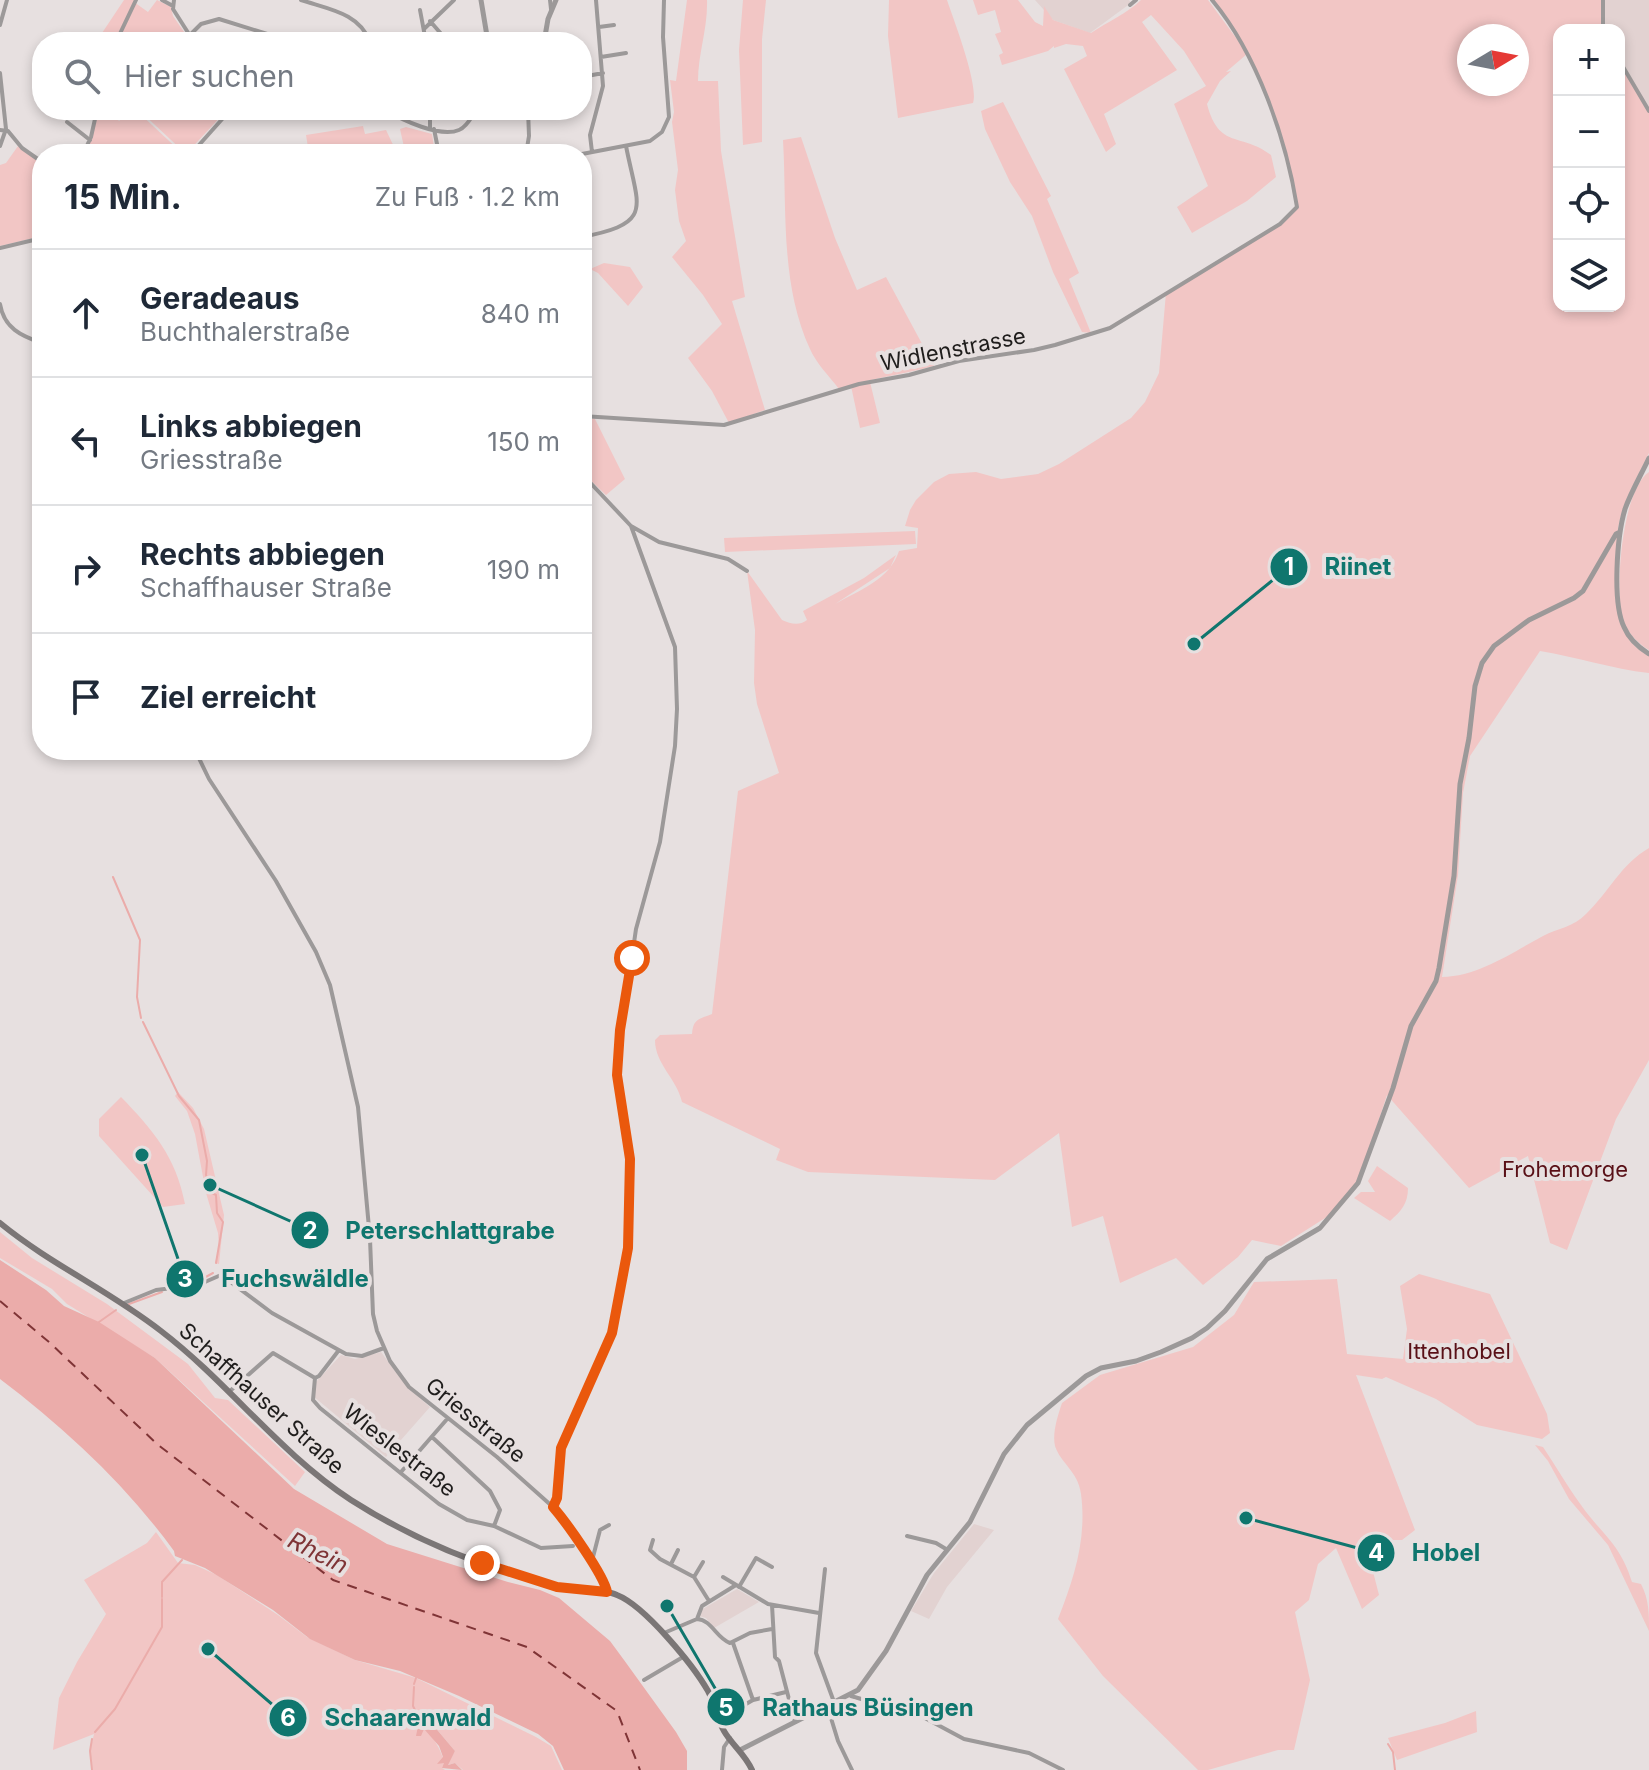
<!DOCTYPE html>
<html lang="de">
<meta charset="utf-8">
<style>
:root{--surface:#fff;--page:#f6f6f7;--text:#1f2937;--muted:#747a83;--line:#e0e1e3}
body{margin:0;font-family:Inter,sans-serif;background:var(--page);color:var(--text)}
.controls{position:absolute;right:24px;top:24px;display:grid;overflow:hidden;border-radius:16px;box-shadow:0 4px 12px #0003}
.controls button{width:72px;height:72px;display:grid;place-items:center;padding:0;border:0;border-bottom:2px solid var(--line);background:var(--surface);color:var(--text);font:40px sans-serif}
.compass{position:absolute;left:1457px;top:24px;width:72px;height:72px;border-radius:50%;background:var(--surface);box-shadow:0 4px 12px #0003;rotate:80deg}
.stop{position:absolute;width:24px;height:24px;margin:-18px;border:6px solid #ea580c;border-radius:50%;background:#fff}
.stop.end{background:#ea580c;border-color:#fff;box-shadow:0 2px 8px #0008}
.list{margin:0;padding:0;list-style:none}
h2{display:flex;justify-content:space-between;align-items:center;height:104px;margin:0;padding:0 32px;font-size:34px}
h2 small{font-size:26px;font-weight:400;color:var(--muted)}
.list li{display:grid;grid-template-columns:52px 1fr auto;gap:24px;align-items:center;box-sizing:border-box;height:128px;padding:0 32px;border-top:2px solid var(--line)}
.list b{display:block;font-size:30px;white-space:nowrap}
.list p{margin:0;font-size:26px;white-space:nowrap;color:var(--muted)}
.list em{font-size:26px;font-style:normal;color:var(--muted)}
.icon{flex:none;width:44px;height:44px;fill:none;stroke:currentColor;stroke-width:2;stroke-linecap:round;stroke-linejoin:round}
.map{position:relative;flex:none;width:1649px;height:1770px;overflow:hidden}
.search{position:absolute;background:var(--surface);box-shadow:0 4px 12px #0003;left:32px;top:32px;width:560px;height:88px;display:flex;align-items:center;gap:20px;box-sizing:border-box;padding:0 28px;border-radius:32px;color:var(--muted);font-size:30px}
.panel{position:absolute;background:var(--surface);box-shadow:0 4px 12px #0003;left:32px;top:144px;width:560px;height:616px;border-radius:32px}
.map>svg:first-child{display:block}
.built{fill:#e2d2d1}
.green{fill:#f2c6c5;fill-rule:evenodd}
.water{fill:#ebacaa}
.lines{fill:none;stroke-linecap:round;stroke-linejoin:round}
.stream{stroke:#ebacaa;stroke-width:2}
.ferry{stroke:#7f3436;stroke-width:2;stroke-dasharray:10 8;stroke-linecap:butt}
.minor{stroke:#9c9999;stroke-width:4}
.tertiary{stroke:#9c9999;stroke-width:5}
.secondary{stroke:#7b7676;stroke-width:6}
.route{stroke:#ea580c;stroke-width:10}
.labels{text-anchor:middle;stroke-width:8;stroke-linejoin:round;paint-order:stroke}
.street-label{font-size:22px;fill:#1f1d1c;stroke:#e7e0e0}
.park-label{font-size:22px;fill:#591017;stroke:#e7e0e0}
.water-label{font-size:24px;font-style:italic;fill:#7f3436;stroke:#e7e0e0}
.leader{fill:none;stroke:#0f766e;stroke-width:3}
.callout-dot{fill:#0f766e;stroke:#e7e0e0;stroke-width:3}
.mark-label{font-size:24px;text-anchor:middle;font-weight:bold;fill:#fff}
.callout-label{font-size:24px;text-anchor:middle;font-weight:bold;fill:#0f766e;stroke:#e7e0e0;stroke-width:8;stroke-linejoin:round;paint-order:stroke}
</style>
<div class="map">
<svg width="1649" height="1770" viewBox="0 0 1649 1770">
<rect width="100%" height="100%" fill="#e7e0e0"/>
<path class="built" d="M1035 0H1129L1131 3 1090 33 1053 20Z
M1603 0H1649V111L1619 60V30H1603Z
M381 1352 407 1387 430 1407 386 1457 313 1396 315 1383 341 1355 355 1359Z
M974 1524 994 1530 947 1587 929 1619 911 1611 934 1573Z
M737 1589 759 1602 714 1628 706 1618 699 1616 701 1610Z"/>
<path class="green" d="M124 0H135L134 2 148 12 157 0 171 7 173 16 191 42H99L87 37 100 36Z
M687 0H707C708 28 698 53 698 81H718L721 151 745 297 732 301 765 410 729 423 712 391 688 358 722 324 703 295 672 257 686 241 679 221 675 190 678 170 672 122 674 112 670 80 676 81Z
M743 0H766L762 39V142L743 145 739 50Z
M889 0H947C954 21 979 85 973 103L898 118 888 36Z
M973 0H1018L1035 22 1043 26 1044 6 1053 20 1091 33C1107 22 1128 13 1141 0H1208L1242 46 1213 0H1603V30H1559V306H1619V60L1649 111V453C1638 476 1625 498 1619 523 1616 537 1617 553 1617 567 1616 602 1614 637 1649 656V673C1612 669 1577 657 1540 651L1470 756 1463 793 1458 875 1442 977C1479 976 1511 953 1543 936 1558 928 1574 927 1586 914 1609 892 1621 864 1649 848V1060L1616 1119 1567 1250 1550 1243 1528 1156 1469 1188 1387 1095 1358 1183 1333 1213 1281 1246 1252 1240 1238 1257 1203 1285 1176 1258 1120 1283 1103 1216 1072 1227 1059 1133 995 1180 808 1172 776 1160 780 1149 682 1102C677 1079 655 1064 655 1040L660 1035 692 1034C693 1019 699 1019 712 1014L738 791 779 773 757 704 754 683 755 630 747 571 782 620C791 624 799 626 807 620L803 611 864 578 896 555 890 568 835 604C860 590 890 579 899 551L917 548 918 528 905 526 910 510 916 500 934 482 949 474 976 472 1001 479 1038 474 1059 464 1131 418 1145 402 1159 373 1166 293 1266 234 1296 209 1283 142 1265 91 1247 54 1226 72 1231 71 1220 81 1207 104C1219 150 1241 132 1271 155L1276 177 1247 201 1192 233 1177 207 1208 186 1174 104 1206 86 1184 51 1151 15 1142 22 1177 70 1104 114 1116 144 1106 152 1064 69 1087 56 1083 46 1066 44 1054 48V46L1048 51 1002 65 999 55 1003 53 995 34 1001 32 995 10 978 15ZM1469 36H1517V84H1469Z
M1003 102 1051 196 1047 199 1079 273 1069 279 1091 333 1082 332 1053 272 1032 216 1010 182 985 129 981 111Z
M98 110H109L119 121 132 110H136L183 154H83L92 139Z
M139 110H221L224 113 186 154Z
M363 126 365 134 386 130 396 151 404 147 400 129 406 127 432 134 435 154H309L306 135Z
M801 137 835 238 857 290 886 277 934 366C902 375 870 378 839 389 829 376 816 363 810 349 780 284 787 209 783 140Z
M18 146 42 163V236L0 246V165L6 163Z
M604 263 630 267 643 287 628 306 598 273 590 269Z
M870 382 880 423 860 428 851 386Z
M582 418 595 419 625 479 606 495 582 472V427L585 424Z
M1649 472V650C1637 643 1626 631 1622 617 1615 587 1622 490 1649 472Z
M915 531 916 544 725 552 724 538Z
M178 1092 193 1108 204 1129 224 1215 219 1264 215 1263 219 1247 218 1233 206 1193 195 1134 187 1111 175 1096Z
M121 1097C153 1130 176 1157 185 1204L163 1207 99 1136V1119Z
M1377 1166 1408 1188C1408 1204 1401 1211 1390 1221L1354 1198 1361 1192H1375L1368 1181Z
M0 1232 32 1258 107 1304 188 1364 215 1398 228 1400 305 1472 295 1486 155 1358 67 1304 52 1289 0 1258Z
M1419 1274 1490 1294 1547 1414 1550 1433 1542 1439 1477 1425 1436 1399 1386 1377 1382 1379 1356 1375 1415 1530 1402 1540H1365L1379 1595 1362 1609 1336 1548 1318 1564 1309 1600 1295 1612 1310 1680 1294 1750H1278L1208 1770H1198L1103 1676 1058 1619C1074 1578 1087 1539 1081 1494 1078 1471 1061 1464 1055 1446 1052 1433 1058 1415 1062 1403L1100 1375 1193 1347 1234 1315 1254 1282 1337 1279 1347 1354 1403 1359 1407 1329 1400 1286Z
M1535 1445 1543 1447C1556 1466 1567 1486 1581 1505 1602 1535 1620 1543 1632 1582L1641 1584C1649 1599 1649 1614 1649 1631L1608 1545 1569 1499 1548 1461Z
M156 1532 178 1563 195 1565 217 1575 278 1615 307 1637 355 1660 416 1678 536 1737 551 1746 562 1770H463L455 1763 447 1765 455 1751 429 1720 419 1721 415 1729H424C435 1738 439 1748 445 1762L442 1768 445 1770H92L90 1751 94 1734 53 1750 59 1698 77 1662 106 1614 84 1580 147 1543Z
M1476 1711 1477 1732 1397 1760 1388 1738 1445 1723Z"/>
<path class="water" d="M0 1260 46 1290 64 1306 99 1322 155 1358 294 1489 387 1544 508 1582 540 1590 559 1598 610 1641 624 1660 676 1732 687 1751V1770H564L553 1746 538 1734 459 1696 400 1671 355 1660 310 1639 273 1610 205 1568 175 1556 174 1551C126 1485 65 1428 0 1379Z
M418 1711 425 1720 428 1719 455 1751 448 1765 455 1763 462 1770 442 1768 444 1763 437 1764 443 1757 439 1746 424 1729 421 1736H416L419 1721 415 1713Z"/>
<g class="lines">
<path class="stream" d="M113 877 140 940 137 997 141 1018
M143 1022 179 1096 199 1120 207 1161 206 1175 212 1193 216 1195 217 1213 223 1222 216 1263
M193 1284 213 1273
M129 1304 162 1292
M99 1322 116 1310
M162 1582 182 1560
M162 1583V1597
M414 1684 416 1678
M414 1687 413 1706 416 1712
M95 1732 115 1709 162 1627V1599
M1388 1744 1393 1752 1395 1770
M92 1770 90 1751 92 1739"/>
<path class="ferry" d="M0 1301 49 1342 157 1444 333 1580 527 1647 617 1711 640 1770"/>
<path class="minor" d="M162 0 173 6
M174 0 173 9 194 42
M301 0C328 9 360 13 370 42
M550 0 551 9
M1130 5 1136 0
M420 10 426 42
M430 21 443 36 454 42
M0 25 7 0
M599 27 614 25
M425 28 454 0
M1603 30V0
M189 36 201 24 219 19 293 42
M116 42 136 0
M601 57 626 53
M1619 60 1649 111
M0 73 6 129 0 146
M582 77 603 73
M386 110C402 120 440 138 459 130 467 127 472 116 476 110
M430 110V128
M67 122 90 140
M434 129 439 154
M0 130 8 131 22 148 42 162
M528 149 550 154
M592 152 590 135 603 86 596 0
M83 154 91 137 97 110
M191 154 224 117 227 110
M526 154 529 136 528 110
M582 154 650 141 662 132 669 117 663 37 664 0
M582 237C655 223 638 208 626 146
M0 248 42 238
M0 304C4 328 21 336 42 343
M582 416 724 425 859 384 909 375 959 361 1034 350 1055 345 1110 328 1280 224 1297 207C1286 138 1257 54 1212 0
M631 526 659 542 728 559 747 571
M195 750 209 779 276 881 316 952 330 985 358 1107 370 1239 373 1314 377 1331 390 1361 409 1387 497 1457 553 1507 569 1525 603 1579 607 1592
M124 1303 156 1290 198 1285 221 1275 272 1313 346 1354 362 1356 384 1348
M339 1350 319 1376 315 1378 313 1400 320 1408 439 1504 467 1520 494 1526 541 1548 573 1546
M230 1391 273 1353 315 1378
M432 1437 490 1491 500 1510 494 1526
M401 1472 448 1418
M553 1507 557 1498 561 1448 612 1333 628 1248 631 1177 619 1091 618 1053 636 929 660 842 675 746 677 709 675 647 631 526 582 474
M907 1536 936 1543 946 1549
M653 1540 650 1550 660 1559 694 1577 709 1601
M589 1560 593 1557 600 1530 609 1525
M671 1564 678 1550
M825 1569 816 1653 834 1702
M694 1577 703 1562
M723 1577 768 1604 819 1613
M739 1587 756 1558 772 1567
M772 1605 775 1657 779 1661 795 1722
M697 1619C712 1620 716 1638 730 1643L750 1633 772 1629
M664 1633 697 1619 702 1606 736 1585
M733 1643 753 1700 786 1692
M644 1680 683 1657
M851 1696 923 1717 964 1739 1029 1753 1063 1770
M827 1705 838 1741 852 1770
M739 1708 753 1700
M722 1770 724 1747 730 1738"/>
<path class="tertiary" d="M481 0 488 42
M544 42 548 19 556 0
M1649 458C1641 475 1631 492 1625 509 1617 536 1612 602 1624 627 1629 639 1638 647 1649 654
M740 1750 858 1690 886 1651 927 1575 970 1522 1004 1454 1027 1425 1086 1376 1101 1368 1136 1361 1161 1352 1192 1338 1207 1328 1225 1311 1267 1259 1320 1228 1358 1183 1393 1088 1411 1026 1436 981 1439 968 1454 876 1460 784 1469 738 1475 686 1482 663 1494 646 1529 620 1574 598 1583 591 1616 534 1620 532"/>
<path class="secondary" d="M0 1223C50 1264 110 1291 161 1331 229 1383 278 1452 351 1500 412 1539 481 1567 552 1585 572 1591 598 1587 617 1595 645 1606 693 1665 708 1691 715 1704 717 1719 724 1731 732 1745 745 1754 752 1770"/>
</g>
<g class="lines">
<path class="route" d="M482 1563 557 1587 607 1592C604 1575 566 1522 553 1507L557 1498 561 1448 612 1333 628 1248 630 1159 617 1075 620 1030 632 958"/>
</g>
<g class="labels">
<g class="street-label">
<text transform="translate(953 349) rotate(-11)" y="8">Widlenstrasse</text>
<text transform="translate(262 1398) rotate(42)" y="8">Schaffhauser Straße</text>
<text transform="translate(476 1420) rotate(39)" y="8">Griesstraße</text>
<text transform="translate(400 1450) rotate(38)" y="8">Wieslestraße</text>
</g>
<g class="park-label">
<text x="1565" y="1177">Frohemorge</text>
<text x="1459" y="1359">Ittenhobel</text>
</g>
<g class="water-label">
<text transform="translate(318 1553) rotate(27)" y="8">Rhein</text>
</g>
</g>
<path class="leader" d="M1194 644L1289 567M210 1185L310 1230M142 1155L185 1279M1246 1518L1376 1553M667 1606L726 1707M208 1649L288 1718"/>
<g class="callout-dot">
<circle cx="1194" cy="644" r="8"/>
<circle cx="210" cy="1185" r="8"/>
<circle cx="142" cy="1155" r="8"/>
<circle cx="1246" cy="1518" r="8"/>
<circle cx="667" cy="1606" r="8"/>
<circle cx="208" cy="1649" r="8"/>
<circle cx="1289" cy="567" r="20"/>
<circle cx="310" cy="1230" r="20"/>
<circle cx="185" cy="1279" r="20"/>
<circle cx="1376" cy="1553" r="20"/>
<circle cx="726" cy="1707" r="20"/>
<circle cx="288" cy="1718" r="20"/>
</g>
<g class="mark-label">
<text x="1289" y="575">1</text>
<text x="310" y="1239">2</text>
<text x="185" y="1287">3</text>
<text x="1376" y="1561">4</text>
<text x="726" y="1716">5</text>
<text x="288" y="1726">6</text>
</g>
<g class="callout-label">
<text x="1358" y="575">Riinet</text>
<text x="450" y="1239">Peterschlattgrabe</text>
<text x="295" y="1287">Fuchswäldle</text>
<text x="1446" y="1561">Hobel</text>
<text x="868" y="1716">Rathaus Büsingen</text>
<text x="408" y="1726">Schaarenwald</text>
</g>
</svg>
<div class="controls">
<button>+</button>
<button>−</button>
<button><svg class="icon" aria-label="locate" viewBox="0 0 24 24"><circle cx="12" cy="12" r="6"/><path d="M12 2v4M12 18v4M2 12h4M18 12h4"/></svg></button>
<button><svg class="icon" aria-label="layers" viewBox="0 0 24 24"><path d="M12 4l9 5-9 5-9-5zM3 14l9 5 9-5"/></svg></button>
</div>
<svg class="compass" viewBox="-18 -18 36 36"><path d="M0-13l5 13h-10z" fill="#e53935"/><path d="M0 13l5-13h-10z" fill="#747a83"/></svg>
<div class="stop" style="left:632px;top:958px"></div>
<div class="stop end" style="left:482px;top:1563px"></div>
<div class="search"><svg class="icon" aria-label="search" viewBox="0 0 24 24"><circle cx="10" cy="10" r="6"/><path d="M15 15l6 6"/></svg>Hier suchen</div>
<section class="panel">
<h2>15 Min.<small>Zu Fuß · 1.2 km</small></h2>
<ul class="list">
<li><svg class="icon" aria-label="ahead" viewBox="0 0 24 24"><path d="M12 20V5M6 11l6-6 6 6"/></svg><div><b>Geradeaus</b><p>Buchthalerstraße</p></div><em>840 m</em></li>
<li><svg class="icon" aria-label="left" viewBox="0 0 24 24"><path d="M17 20v-9H6M10 6l-5 5 5 5"/></svg><div><b>Links abbiegen</b><p>Griesstraße</p></div><em>150 m</em></li>
<li><svg class="icon" aria-label="right" viewBox="0 0 24 24"><path d="M7 20v-9h11M14 6l5 5-5 5"/></svg><div><b>Rechts abbiegen</b><p>Schaffhauser Straße</p></div><em>190 m</em></li>
<li><svg class="icon" aria-label="arrive" viewBox="0 0 24 24"><path d="M6 21V4h12l-3 4 3 4H6"/></svg><div><b>Ziel erreicht</b></div></li>
</ul>
</section>
</div>
